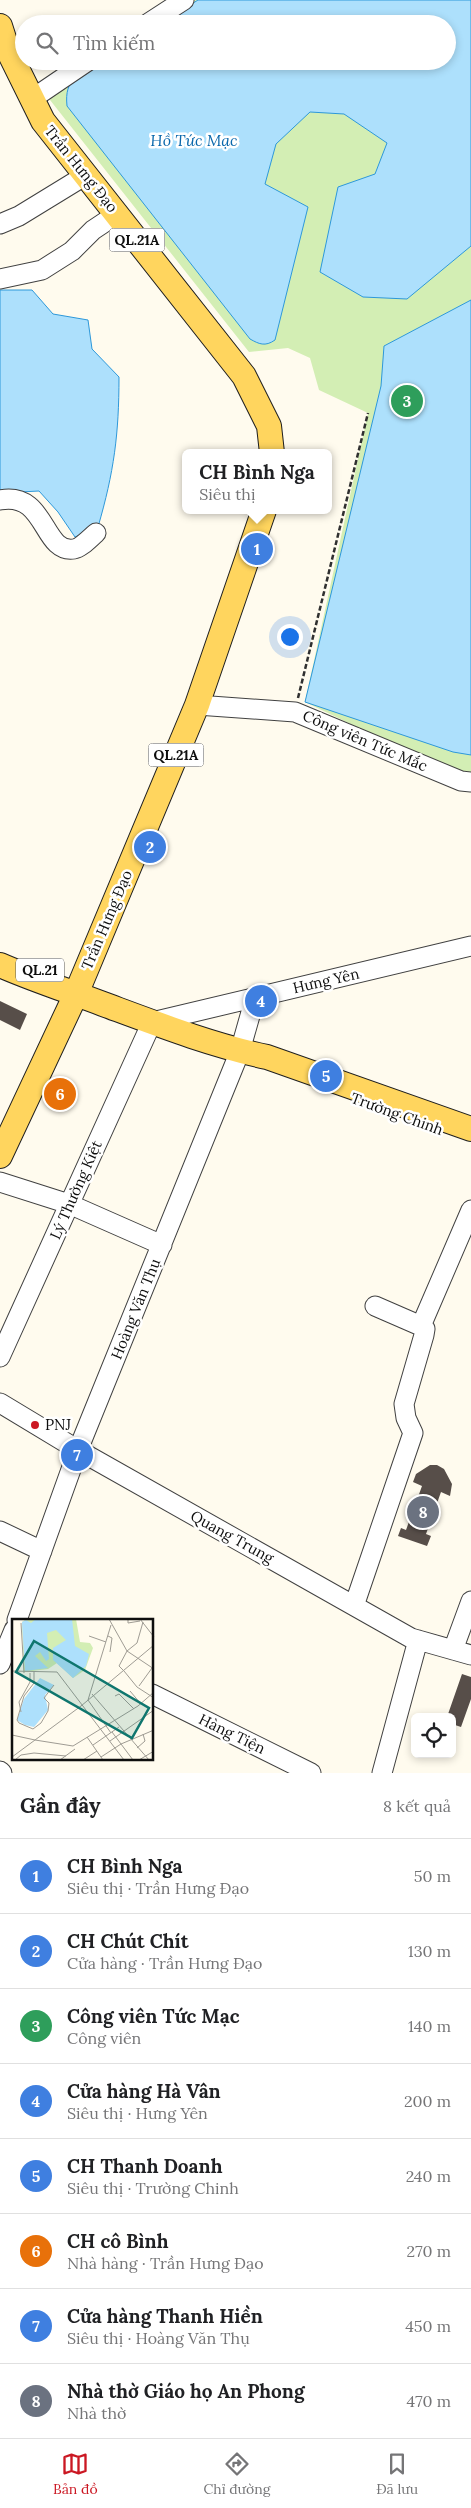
<!DOCTYPE html>
<html lang="vi">
<meta charset="utf-8">
<style>
:root{--surface:#fff;--page:#f2f2f2;--text:#202124;--muted:#757577;--line:#e0e0e0;--accent:#cb1823}
body{margin:0;font-family:Lora,serif;background:var(--page);color:var(--text)}
.controls{position:absolute;right:15px;bottom:15px;display:grid;overflow:hidden;border-radius:8px;box-shadow:0 2px 8px #0003}
.controls button{width:45px;height:45px;display:grid;place-items:center;padding:0;border:0;border-bottom:1px solid var(--line);background:var(--surface);color:var(--text);font:25px sans-serif}
.you{position:absolute;left:289px;top:636px;width:18px;height:18px;margin:-12px;border:4px solid #fff;border-radius:50%;background:#1a73e8;box-shadow:0 0 0 8px #1a73e833}
.badge{display:grid;place-items:center;width:32px;height:32px;border-radius:50%;background:var(--accent);color:#fff;font-size:16px;font-weight:700}
.pin{position:absolute;translate:-50% -50%;border:2px solid #fff;box-shadow:0 1px 5px #0006}
.popup{position:absolute;left:182px;top:449px;width:150px;height:65px;box-sizing:border-box;display:grid;place-content:center;border-radius:8px;background:var(--surface);filter:drop-shadow(0 1px 4px #0005);font-size:16px;white-space:nowrap;color:var(--muted)}
.popup b{font-size:19px;color:var(--text)}
.popup::after{content:'';position:absolute;left:50%;top:100%;margin-left:-10px;border:10px solid transparent;border-top-color:var(--surface)}
.list{margin:0;padding:0;list-style:none}
h2{display:flex;justify-content:space-between;align-items:center;height:65px;margin:0;padding:0 20px;font-size:21px}
h2 small{font-size:16px;font-weight:400;color:var(--muted)}
.list li{display:grid;grid-template-columns:32px 1fr auto;gap:15px;align-items:center;box-sizing:border-box;height:75px;padding:0 20px;border-top:1px solid var(--line)}
.list b{display:block;font-size:19px;white-space:nowrap}
.list p{margin:0;font-size:16px;white-space:nowrap;color:var(--muted)}
.list em{font-size:16px;font-style:normal;color:var(--muted)}
.icon{flex:none;width:28px;height:28px;fill:none;stroke:currentColor;stroke-width:2;stroke-linecap:round;stroke-linejoin:round}
.map{position:relative;flex:none;width:471px;height:1773px;overflow:hidden}
.search{position:absolute;background:var(--surface);box-shadow:0 2px 8px #0003;left:15px;right:15px;top:15px;height:55px;display:flex;align-items:center;gap:12px;box-sizing:border-box;padding:0 18px;border-radius:28px;color:var(--muted);font-size:19px}
.sheet{height:665px;background:var(--surface)}
nav{display:flex;justify-content:space-around;align-items:center;box-sizing:border-box;height:70px;border-top:1px solid var(--line);background:var(--surface);font-size:14px;color:var(--muted)}
nav a{display:grid;justify-items:center;gap:2px}
nav .on{color:var(--accent)}
.map>svg:first-child{display:block}
.green{fill:#d3eeb4}
.water{fill:#ade0fc;stroke:#2d98da}
.building{fill:#574e49}
.lines{fill:none;stroke-linecap:round;stroke-linejoin:round}
.minor-casing{stroke:#414141;stroke-width:21}
.major-casing{stroke:#1f1f1f;stroke-width:26}
.path{stroke:#303030;stroke-width:2.5;stroke-dasharray:5 2.5;stroke-linecap:butt}
.minor{stroke:#fff;stroke-width:19}
.major{stroke:#ffd55e;stroke-width:24}
.poi-dot{fill:#cb1823;stroke:#fff;stroke-width:2}
.labels{text-anchor:middle;stroke-width:5;stroke-linejoin:round;paint-order:stroke}
.shield{fill:#fff;stroke:#565656;stroke-width:1}
.shield-label{font-size:14px;font-weight:bold;fill:#0e0e0e}
.street-label{font-size:15px;fill:#0e0e0e;stroke:#fff}
.poi-label{font-size:15px;fill:#0e0e0e;stroke:#fff;text-anchor:start}
.water-label{font-size:16px;font-style:italic;fill:#0a68ac;stroke:#fff}
.inset-road{fill:none;stroke:#9f9c94;stroke-width:1}
.view{fill:#0f766e;fill-opacity:0.15;stroke:#0f766e;stroke-width:2.5}
.inset-edge{fill:none;stroke:#0e0e0e;stroke-width:2.5}
</style>
<div class="map">
<svg width="471" height="1773" viewBox="0 0 471 1773">
<rect width="100%" height="100%" fill="#fffbee"/>
<path class="green" d="M187 0H471V782L305 702 368 413 319 390 310 358 288 348 249 352 50 100 67 75 88 61H447V24H149Z"/>
<path class="water" d="M198 0H471V246L407 299 363 297 320 272 338 187 375 174 387 143 344 114 310 112 276 144 265 184 308 207 275 340C265 347 259 344 250 339L67 106C64 78 79 75 100 61H447V24H160Z
M0 290H32L53 314 88 320 92 349 119 377C119 434 114 472 98 527L75 537 58 512 39 491 0 493Z
M471 300V755L453 752 305 702 381 386 384 346Z"/>
<path class="building" d="M0 1001 27 1014 20 1030 0 1020Z
M430 1465H437L444 1469 452 1484 450 1496 441 1492 426 1534 431 1536 427 1546 398 1536 401 1528 406 1530 422 1486 413 1482 416 1474Z
M462 1674 471 1677V1699L461 1727 452 1724V1717H447Z"/>
<g class="lines">
<defs>
<path id="minor" d="M147 24 184 0
M32 99 88 61
M0 224 19 216 86 175
M0 279 42 270 72 251 93 230 117 214
M0 500C47 491 42 554 74 549 81 548 90 538 96 533
M197 705 295 712 461 781 471 782
M0 1182 69 1204 162 1245
M421 1326 471 1210
M0 1357 152 1022 471 946
M0 1403 78 1450 411 1638 471 1655
M0 1531 42 1551
M354 1606 413 1433 406 1418 404 1404 424 1335 425 1329 421 1326 375 1306
M17 1620 78 1450 240 1051 255 998
M453 1650 471 1601
M0 1664 14 1630
M152 1694 311 1773
M0 1771 2 1773
M382 1773 418 1640"/>
<path id="major" d="M0 26 7 48 43 121 244 376 269 426 272 453
M0 965C34 980 69 991 103 1004 157 1024 211 1045 267 1057L471 1129
M0 1156 76 994 197 705 264 510"/>
</defs>
<use href="#minor" class="minor-casing"/>
<use href="#major" class="major-casing"/>
<path class="path" d="M298 698 368 413"/>
<use href="#minor" class="minor"/>
<use href="#major" class="major"/>
</g>
<circle class="poi-dot" cx="35" cy="1425" r="5"/>
<g class="labels">
<g class="shield">
<rect x="109.5" y="228.5" width="55" height="23" rx="4"/>
<rect x="148.5" y="743.5" width="55" height="23" rx="4"/>
<rect x="16" y="958.5" width="48" height="23" rx="4"/>
</g>
<g class="shield-label">
<text x="137" y="245">QL.21A</text>
<text x="176" y="760">QL.21A</text>
<text x="40" y="975">QL.21</text>
</g>
<g class="street-label">
<text transform="translate(81 169) rotate(51)" y="5">Trần Hưng Đạo</text>
<text transform="translate(365 741) rotate(23)" y="5">Công viên Tức Mắc</text>
<text transform="translate(107 920) rotate(-67)" y="5">Trần Hưng Đạo</text>
<text transform="translate(326 981) rotate(-13)" y="5">Hưng Yên</text>
<text transform="translate(397 1114) rotate(20)" y="5">Trường Chinh</text>
<text transform="translate(76 1190) rotate(-66)" y="5">Lý Thường Kiệt</text>
<text transform="translate(136 1309) rotate(-68)" y="5">Hoàng Văn Thụ</text>
<text transform="translate(232 1537) rotate(29)" y="5">Quang Trung</text>
<text transform="translate(232 1734) rotate(26)" y="5">Hàng Tiện</text>
</g>
<g class="poi-label">
<text x="45" y="1430">PNJ</text>
</g>
<g class="water-label">
<text x="194" y="146">Hồ Tức Mạc</text>
</g>
</g>
<g transform="translate(12 1619)">
<rect width="141" height="141" fill="#fffbee"/>
<path d="M14 0H64L68 23 78 24 81 29 73 51 61 59 45 44 36 50 12 53 10 3Z" fill="#d3eeb4"/>
<path d="M24 0H60L63 27 77 35 74 47 61 59 41 41V29L54 21 44 11 35 14 37 40 34 42 28 33 23 37 36 49 13 52 10 3 14 1 19 4ZM28 59 42 66 33 76 36 91 22 108 13 106 5 101 12 80Z" fill="#ade0fc"/>
<path class="inset-road" d="M97 0 115 32 142 50M116 0V4L128 2M128 0 142 18M9 4 12 54M77 17 94 23M96 17 100 19 98 33M111 51 107 47 115 32 125 24 131 3M0 52 45 53 112 141M112 52 125 68 142 79M22 53V64L12 77 5 101 7 104 21 110 29 104 36 92 37 84 32 79 42 66M127 67 140 49M118 72 129 85M80 75 137 141M103 77 107 75 122 90M9 93 7 83 18 63V54M100 113 121 141M99 114 76 81 99 6M0 116 23 121M75 118 91 141M23 121 69 87 142 26M98 122 142 91M81 126 107 108M61 127 126 87 142 73M125 129 133 122 131 115M0 138 23 121 61 127M89 138 109 125 142 111M3 141 9 136 22 134 54 137M48 141 63 130M71 141 85 132M127 141 142 132"/>
<path class="view" d="M22 22 137 89 120 119 4 53Z"/>
<rect width="141" height="141" class="inset-edge"/>
</g>
</svg>
<div class="controls">
<button><svg class="icon" aria-label="locate" viewBox="0 0 24 24"><circle cx="12" cy="12" r="6"/><path d="M12 2v4M12 18v4M2 12h4M18 12h4"/></svg></button>
</div>
<div class="you"></div>
<div class="pin badge" style="left:257px;top:549px;background:#3f7fe0">1</div>
<div class="popup"><b>CH Bình Nga</b>Siêu thị</div>
<div class="pin badge" style="left:150px;top:847px;background:#3f7fe0">2</div>
<div class="pin badge" style="left:407px;top:401px;background:#2e9e5b">3</div>
<div class="pin badge" style="left:261px;top:1001px;background:#3f7fe0">4</div>
<div class="pin badge" style="left:326px;top:1076px;background:#3f7fe0">5</div>
<div class="pin badge" style="left:60px;top:1094px;background:#e8710a">6</div>
<div class="pin badge" style="left:77px;top:1455px;background:#3f7fe0">7</div>
<div class="pin badge" style="left:423px;top:1512px;background:#6b7280">8</div>
<div class="search"><svg class="icon" aria-label="search" viewBox="0 0 24 24"><circle cx="10" cy="10" r="6"/><path d="M15 15l6 6"/></svg>Tìm kiếm</div>
</div>
<section class="sheet">
<h2>Gần đây<small>8 kết quả</small></h2>
<ul class="list">
<li><span class="badge" style="background:#3f7fe0">1</span><div><b>CH Bình Nga</b><p>Siêu thị · Trần Hưng Đạo</p></div><em>50 m</em></li>
<li><span class="badge" style="background:#3f7fe0">2</span><div><b>CH Chút Chít</b><p>Cửa hàng · Trần Hưng Đạo</p></div><em>130 m</em></li>
<li><span class="badge" style="background:#2e9e5b">3</span><div><b>Công viên Tức Mạc</b><p>Công viên</p></div><em>140 m</em></li>
<li><span class="badge" style="background:#3f7fe0">4</span><div><b>Cửa hàng Hà Vân</b><p>Siêu thị · Hưng Yên</p></div><em>200 m</em></li>
<li><span class="badge" style="background:#3f7fe0">5</span><div><b>CH Thanh Doanh</b><p>Siêu thị · Trường Chinh</p></div><em>240 m</em></li>
<li><span class="badge" style="background:#e8710a">6</span><div><b>CH cô Bình</b><p>Nhà hàng · Trần Hưng Đạo</p></div><em>270 m</em></li>
<li><span class="badge" style="background:#3f7fe0">7</span><div><b>Cửa hàng Thanh Hiền</b><p>Siêu thị · Hoàng Văn Thụ</p></div><em>450 m</em></li>
<li><span class="badge" style="background:#6b7280">8</span><div><b>Nhà thờ Giáo họ An Phong</b><p>Nhà thờ</p></div><em>470 m</em></li>
</ul>
</section>
<nav>
<a class="on"><svg class="icon" aria-label="map" viewBox="0 0 24 24"><path d="M3 6l6-2 6 2 6-2v14l-6 2-6-2-6 2zM9 4v14M15 6v14"/></svg>Bản đồ</a>
<a><svg class="icon" aria-label="directions" viewBox="0 0 24 24"><path d="M12 3l9 9-9 9-9-9zM9 14v-3h6M13 9l2 2-2 2"/></svg>Chỉ đường</a>
<a><svg class="icon" aria-label="saved" viewBox="0 0 24 24"><path d="M7 4h10v16l-5-4-5 4z"/></svg>Đã lưu</a>
</nav>
